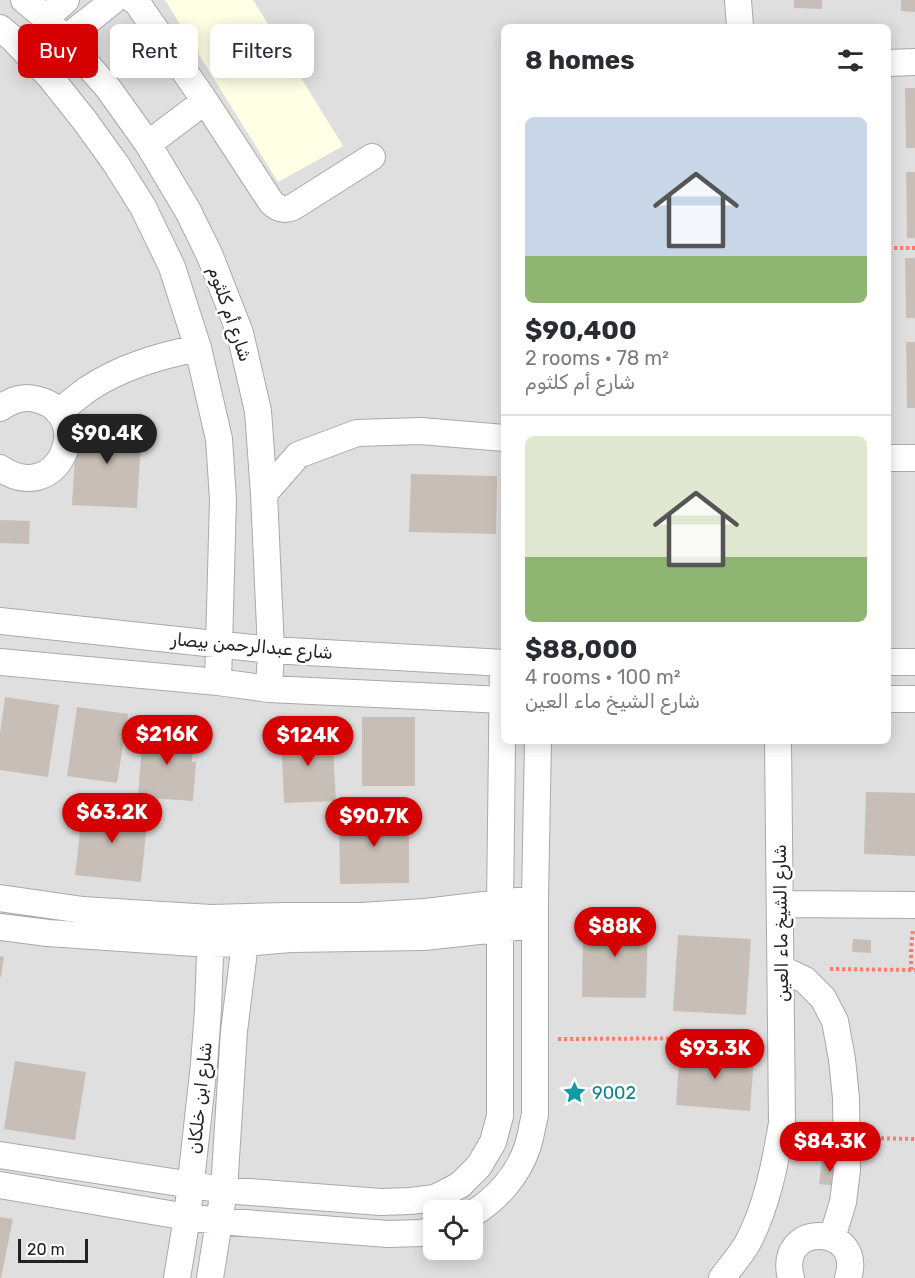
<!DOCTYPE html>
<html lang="en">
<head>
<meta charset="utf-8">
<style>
  body { margin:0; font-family:Rubik,Cairo,sans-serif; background:#f2f2f3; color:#2b2b33; height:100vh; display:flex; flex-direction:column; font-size:22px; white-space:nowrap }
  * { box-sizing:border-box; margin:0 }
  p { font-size:20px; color:#7c7c81 }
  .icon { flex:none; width:33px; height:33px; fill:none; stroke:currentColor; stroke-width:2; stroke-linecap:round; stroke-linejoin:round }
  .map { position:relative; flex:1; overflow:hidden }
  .side { position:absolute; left:501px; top:24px; width:390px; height:720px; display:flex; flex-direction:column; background:#fff; border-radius:9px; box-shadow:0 3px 15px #0003 }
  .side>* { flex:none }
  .banner { position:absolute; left:18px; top:24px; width:393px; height:54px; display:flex; gap:12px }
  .buttons { position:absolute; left:423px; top:1200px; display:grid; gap:12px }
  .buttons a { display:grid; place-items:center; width:60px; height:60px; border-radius:9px; background:#fff; box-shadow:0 3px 15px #0003; font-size:30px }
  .scale { position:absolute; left:18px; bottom:15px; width:70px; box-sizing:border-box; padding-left:6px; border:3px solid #222; border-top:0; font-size:16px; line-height:21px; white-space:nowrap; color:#222; -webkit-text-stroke:4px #fff; paint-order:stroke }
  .price { position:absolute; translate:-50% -51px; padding:0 14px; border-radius:21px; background:#d40001; color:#fff; font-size:20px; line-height:39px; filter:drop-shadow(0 2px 3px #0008) }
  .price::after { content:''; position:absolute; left:50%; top:36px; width:18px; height:14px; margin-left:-9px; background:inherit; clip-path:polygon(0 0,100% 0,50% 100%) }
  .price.current { background:#222; color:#fff }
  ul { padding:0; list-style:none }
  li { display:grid; align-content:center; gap:12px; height:318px; padding:0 24px }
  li+li { border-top:2px solid #e1e1e2 }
  li span { display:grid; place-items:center; height:186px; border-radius:9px; color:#555 }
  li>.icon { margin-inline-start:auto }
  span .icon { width:108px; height:108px; fill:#fffc; stroke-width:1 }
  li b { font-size:26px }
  h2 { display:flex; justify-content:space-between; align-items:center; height:72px; padding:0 24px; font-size:26px }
  .tag { padding:0 21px; border-radius:9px; background:#fff; box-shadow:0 3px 15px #0003; font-size:21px; line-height:54px }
  .tag.current { background:#d40001; color:#fff }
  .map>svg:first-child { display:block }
  .residential { fill:#e0dfdf; fill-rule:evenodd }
  .education { fill:#ffffe5 }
  .building { fill:#c7bfb7 }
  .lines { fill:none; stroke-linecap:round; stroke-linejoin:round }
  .minor-casing { stroke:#a9a9a9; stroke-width:28 }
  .path { stroke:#ff7b6d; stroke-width:4; stroke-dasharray:3 3; stroke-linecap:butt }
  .minor { stroke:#fff; stroke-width:26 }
  .labels { text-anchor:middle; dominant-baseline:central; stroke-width:5; stroke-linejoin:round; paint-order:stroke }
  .street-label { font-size:18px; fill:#222; stroke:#fff }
  .culture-label { font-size:18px; fill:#0d838f; stroke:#fff; text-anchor:start }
</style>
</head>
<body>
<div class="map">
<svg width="915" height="1278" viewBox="0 0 915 1278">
  <rect width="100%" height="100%" fill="#f2efe8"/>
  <path class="residential" d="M 0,0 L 915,0 L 915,1278 L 0,1278 ZM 504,27 L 888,27 L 888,741 L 504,741 ZM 434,1210 L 472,1210 L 472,1250 L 434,1250 Z"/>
  <path class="education" d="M 165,0 L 253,0 L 343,146 L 278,182 Z"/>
  <path class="building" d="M 794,0 L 822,0 L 822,9 L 794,8 Z
    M 901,0 L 915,0 L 915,12 L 901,11 Z
    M 905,88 L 915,88 L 915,148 L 906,148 Z
    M 906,172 L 915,172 L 915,238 L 907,238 Z
    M 905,258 L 915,258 L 915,318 L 906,318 Z
    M 906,342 L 915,342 L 915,408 L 907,408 Z
    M 77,421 L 142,425 L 137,508 L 72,505 Z
    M 411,474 L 497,476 L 496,534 L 409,532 Z
    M 0,520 L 30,521 L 29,544 L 0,543 Z
    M 5,697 L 59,705 L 48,777 L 0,770 L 0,733 Z
    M 77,707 L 128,714 L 117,783 L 67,776 Z
    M 362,717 L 415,717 L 415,786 L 362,786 Z
    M 143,729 L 194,733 L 192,762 L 196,762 L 193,801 L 138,797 Z
    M 332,730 L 336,801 L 284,803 L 281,733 Z
    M 866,792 L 915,793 L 915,856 L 864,854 Z
    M 83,806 L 148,813 L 141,882 L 75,875 Z
    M 409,813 L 409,883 L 340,884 L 339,814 Z
    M 583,918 L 648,919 L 646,998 L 582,997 Z
    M 678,935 L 751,939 L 746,1015 L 673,1011 Z
    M 853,939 L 871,940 L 871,953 L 852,952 Z
    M 0,956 L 4,957 L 1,977 L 0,977 Z
    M 680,1050 L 754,1056 L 750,1111 L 676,1105 Z
    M 15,1061 L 86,1072 L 75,1140 L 4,1129 Z
    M 822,1159 L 841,1162 L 837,1186 L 819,1184 Z
    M 0,1217 L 13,1219 L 1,1278 L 0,1278 Z"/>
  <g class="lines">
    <defs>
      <path id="minor" d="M 24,0 L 46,18 L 108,88 L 148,144 L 188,211 L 210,256 L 240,333 L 258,411 L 264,494 L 271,650 L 269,689
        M 133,0 L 136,1 L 142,10 L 205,101 L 271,202 C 278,209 284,211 293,207 L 372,157
        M 738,0 L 740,27
        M 46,18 L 66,0
        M 0,28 L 12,38 L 50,77 L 85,121 L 116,164 L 143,207 L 172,267 L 198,348 L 219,439 L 223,499 L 218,682
        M 65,39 L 114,0
        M 888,63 L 915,62
        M 148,144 L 205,101
        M 0,408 C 12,400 24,395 39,400 C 96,416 58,508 0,468
        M 58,412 C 68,405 78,396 88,389 C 121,367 159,356 198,348
        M 888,458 L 915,458
        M 264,494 L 298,455 L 357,433 L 421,431 L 504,438
        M 0,621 L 271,650 L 504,663
        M 0,662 L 218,682 L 269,689 L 504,700
        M 888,662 L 915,662
        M 888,699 L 915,699
        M 0,898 L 83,910 L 211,918 L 284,916 L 361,916 L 425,912 L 535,899
        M 781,904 L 915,905
        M 0,927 L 48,933 L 210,944 L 245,943 L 290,939 L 424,937 L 535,925
        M 782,969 L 805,980 L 823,998 L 835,1021 L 842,1059 L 846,1098 L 847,1170 L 843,1202 L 832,1238
        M 0,1155 L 224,1190 L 381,1202 L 410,1201 L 435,1198 L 460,1185 L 479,1166 L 493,1142 L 500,1116 L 500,904 L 503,663
        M 0,1185 L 187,1217 L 219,1221 L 388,1234 L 422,1233 L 434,1229
        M 472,1214 C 497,1199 518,1175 527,1148 C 531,1137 532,1126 535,1115 L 535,899 L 538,741
        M 177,1278 L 187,1217 L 204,1064 L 208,1010 L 211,927
        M 210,1278 L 224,1190 L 234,1031 L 245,943 L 246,926
        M 722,1278 C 730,1267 740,1256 747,1244 C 767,1207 775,1164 782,1123 L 778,741
        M 791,1278 C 776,1220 865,1224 848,1278"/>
    </defs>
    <use href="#minor" class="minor-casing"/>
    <path class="path" d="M 888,248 L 915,248
      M 830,969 L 915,970
      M 911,970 L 911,948 L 913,929
      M 558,1039 L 757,1038
      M 869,1138 L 915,1139"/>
    <use href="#minor" class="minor"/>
  </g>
  <defs>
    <symbol id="sight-bare" viewBox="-9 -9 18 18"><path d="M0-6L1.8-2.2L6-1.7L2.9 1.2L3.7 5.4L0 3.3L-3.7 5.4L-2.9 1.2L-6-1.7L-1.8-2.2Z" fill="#0f9aa8" stroke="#fff" stroke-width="2.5" paint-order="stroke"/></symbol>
  </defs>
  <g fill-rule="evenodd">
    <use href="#sight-bare" x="558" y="1076" width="33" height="33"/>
  </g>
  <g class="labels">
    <g class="street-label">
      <text transform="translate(230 314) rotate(71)">شارع أم كلثوم</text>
      <text transform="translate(252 646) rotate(5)">شارع عبدالرحمن بيصار</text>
      <text transform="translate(781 923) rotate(-91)">شارع الشيخ ماء العين</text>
      <text transform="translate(200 1098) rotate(-84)">شارع ابن خلكان</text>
    </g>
    <g class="culture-label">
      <text x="592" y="1093">9002</text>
    </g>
  </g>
</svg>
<div class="buttons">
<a><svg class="icon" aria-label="locate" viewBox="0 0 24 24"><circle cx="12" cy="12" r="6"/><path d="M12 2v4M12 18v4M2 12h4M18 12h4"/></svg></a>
</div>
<div class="scale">20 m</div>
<b class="price current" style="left:107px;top:465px">$90.4K</b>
<b class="price" style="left:167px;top:766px">$216K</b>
<b class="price" style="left:308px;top:767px">$124K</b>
<b class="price" style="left:112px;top:844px">$63.2K</b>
<b class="price" style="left:374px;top:848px">$90.7K</b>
<b class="price" style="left:615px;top:958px">$88K</b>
<b class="price" style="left:715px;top:1080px">$93.3K</b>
<b class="price" style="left:830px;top:1173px">$84.3K</b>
<div class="banner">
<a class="tag current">Buy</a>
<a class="tag">Rent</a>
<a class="tag">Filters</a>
</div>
<section class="side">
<h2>8 homes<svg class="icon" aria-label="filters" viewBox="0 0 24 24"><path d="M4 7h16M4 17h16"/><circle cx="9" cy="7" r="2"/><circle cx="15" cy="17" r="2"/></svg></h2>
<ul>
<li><span style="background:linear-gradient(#c9d6e8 75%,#8fb573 0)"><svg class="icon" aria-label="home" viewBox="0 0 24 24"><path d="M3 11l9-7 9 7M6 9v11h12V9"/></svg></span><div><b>$90,400</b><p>2 rooms · 78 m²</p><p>شارع أم كلثوم</p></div></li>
<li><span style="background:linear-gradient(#dfe7d0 65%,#8fb573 0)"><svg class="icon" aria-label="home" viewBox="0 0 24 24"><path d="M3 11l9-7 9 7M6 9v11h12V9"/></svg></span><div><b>$88,000</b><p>4 rooms · 100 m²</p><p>شارع الشيخ ماء العين</p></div></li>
</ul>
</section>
</div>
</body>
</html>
